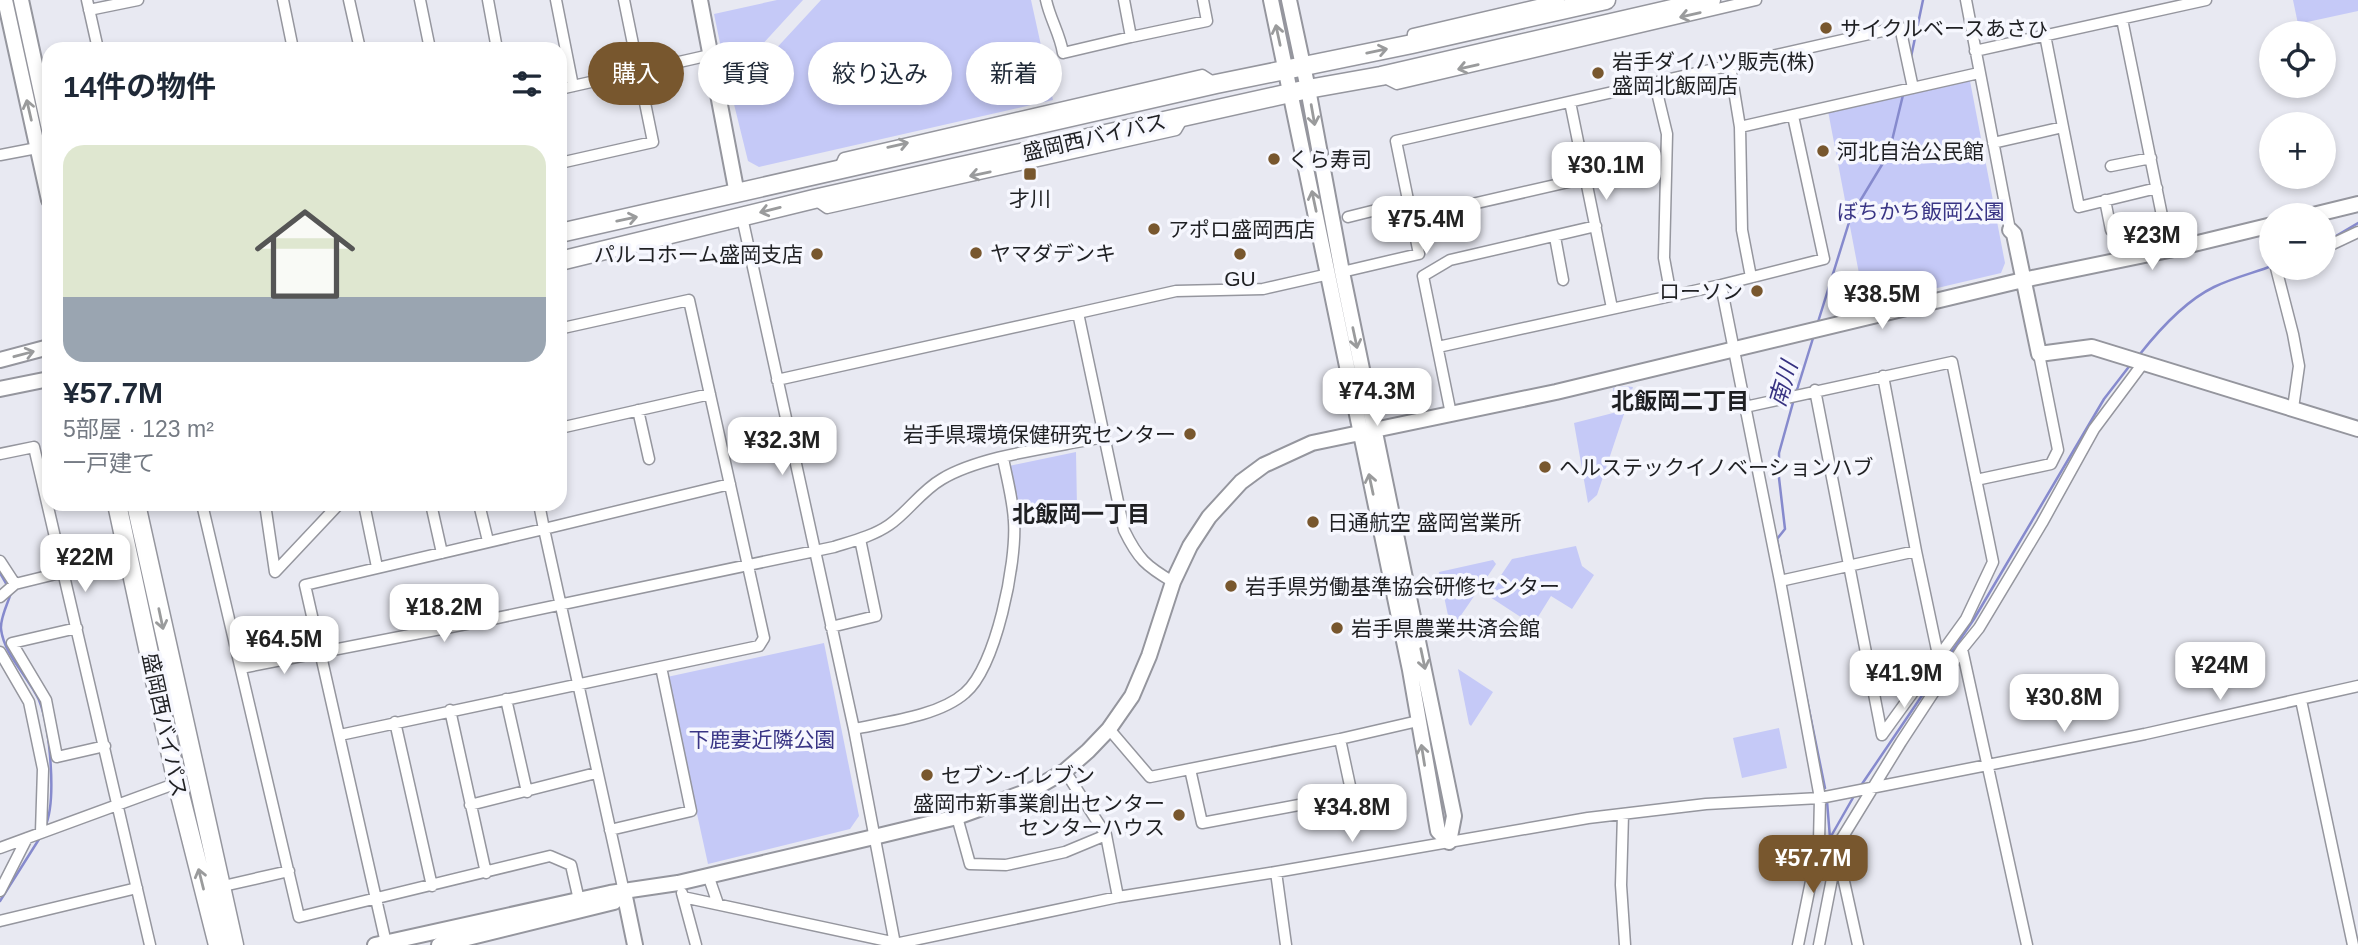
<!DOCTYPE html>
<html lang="ja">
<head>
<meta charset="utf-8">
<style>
  body { margin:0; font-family:Helvetica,"Noto Sans JP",sans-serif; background:#f6f6f7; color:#1f2937; height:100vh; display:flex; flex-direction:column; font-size:26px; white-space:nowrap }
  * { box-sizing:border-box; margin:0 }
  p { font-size:23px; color:#747a83 }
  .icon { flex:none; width:38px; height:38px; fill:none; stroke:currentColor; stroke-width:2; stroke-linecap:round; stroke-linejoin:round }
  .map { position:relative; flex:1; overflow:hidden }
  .panel { position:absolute; left:42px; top:42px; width:525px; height:469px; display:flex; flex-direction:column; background:#fff; border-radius:21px; box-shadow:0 4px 10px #0003 }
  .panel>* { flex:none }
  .top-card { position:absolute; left:588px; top:42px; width:665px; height:63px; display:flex; gap:14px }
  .buttons { position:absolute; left:2259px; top:21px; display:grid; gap:14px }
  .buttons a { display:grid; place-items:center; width:77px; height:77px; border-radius:50%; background:#fff; box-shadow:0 4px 10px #0003; font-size:35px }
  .price { position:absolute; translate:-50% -60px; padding:0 16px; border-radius:14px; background:#fff; color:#222; font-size:23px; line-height:46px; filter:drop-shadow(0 2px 4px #0008) }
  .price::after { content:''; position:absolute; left:50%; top:42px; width:21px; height:16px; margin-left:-10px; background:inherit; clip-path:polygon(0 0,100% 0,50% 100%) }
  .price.current { background:#78572e; color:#fff }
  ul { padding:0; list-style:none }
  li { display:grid; align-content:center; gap:14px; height:371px; padding:0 21px }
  li span { display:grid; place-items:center; height:217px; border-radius:21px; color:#555 }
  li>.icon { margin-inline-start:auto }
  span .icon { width:126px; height:126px; fill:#fffc; stroke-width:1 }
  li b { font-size:30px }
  h2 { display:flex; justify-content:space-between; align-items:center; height:84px; padding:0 21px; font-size:30px }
  .pill { padding:0 24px; border-radius:32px; background:#fff; box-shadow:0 4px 10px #0003; font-size:24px; line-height:63px }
  .pill.current { background:#78572e; color:#fff }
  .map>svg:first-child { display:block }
  .green { fill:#c5c9f7 }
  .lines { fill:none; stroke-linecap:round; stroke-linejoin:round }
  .stream { stroke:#868acd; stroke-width:2.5 }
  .street-casing { stroke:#95969e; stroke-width:13 }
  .secondary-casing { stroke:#95969e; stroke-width:18 }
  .highway-casing { stroke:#95969e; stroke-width:21 }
  .street { stroke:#fff; stroke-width:10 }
  .secondary { stroke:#fff; stroke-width:14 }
  .highway { stroke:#fff; stroke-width:18 }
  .oneway { stroke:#9a9b9c }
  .poi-dot { fill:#78572e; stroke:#f6f7fe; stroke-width:2.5 }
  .labels { text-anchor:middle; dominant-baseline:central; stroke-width:7; stroke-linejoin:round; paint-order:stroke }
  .poi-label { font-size:21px; fill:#1f2023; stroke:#f6f7fe; text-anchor:start }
  .street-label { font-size:21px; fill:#1f2023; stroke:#f6f7fe }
  .park-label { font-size:21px; fill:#393585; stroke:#f6f7fe }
  .water-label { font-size:23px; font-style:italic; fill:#363181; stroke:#f6f7fe }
  .neighbourhood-label { font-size:23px; font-weight:bold; fill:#1f2023; stroke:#f6f7fe }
</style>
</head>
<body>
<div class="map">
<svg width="2358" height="945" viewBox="0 0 2358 945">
  <rect width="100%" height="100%" fill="#e8e9f2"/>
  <path class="green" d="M 777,0 L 803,0 L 728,82 L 714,14 Z
    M 821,0 L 1031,0 L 1053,100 L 759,167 L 748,161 L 732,96 Z
    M 2293,0 L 2358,0 L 2358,11 L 2298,24 Z
    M 1967,79 L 1970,81 L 2005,263 L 2001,273 L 1865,305 L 1828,111 Z
    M 1624,386 L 1633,387 L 1597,495 L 1588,503 L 1574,423 L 1617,412 L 1613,388 Z
    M 1076,452 L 1077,508 L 1020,518 L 1009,466 Z
    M 1576,546 L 1582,566 L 1594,575 L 1572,609 L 1551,596 L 1533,625 L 1490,597 L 1489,593 L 1512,559 Z
    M 1493,560 L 1496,564 L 1451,630 L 1439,572 Z
    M 824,643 L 859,816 L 850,829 L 708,864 L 667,677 Z
    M 1458,669 L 1493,692 L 1471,726 L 1469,724 Z
    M 1779,728 L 1787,768 L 1742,778 L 1733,738 Z"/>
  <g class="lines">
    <path class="stream" d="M 1911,57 L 1923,0
      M 2324,243 L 2358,223
      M 1818,322 L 1851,216 L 1889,153 L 1903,95
      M 2140,354 C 2159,330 2185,301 2214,287 C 2232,278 2253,273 2272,266
      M 1796,393 L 1814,335
      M 1781,561 L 1777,539 L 1785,529 L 1779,478 L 1779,453 L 1794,399
      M 0,573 L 8,587
      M 11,593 C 8,603 0,618 1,629 C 4,655 28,676 39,700 C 50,727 57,801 45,827
      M 1806,695 L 1825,788
      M 1862,784 L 1974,619 L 2104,399 L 2131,364
      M 1827,801 L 1830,838
      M 1830,838 L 1854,796
      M 0,901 L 41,836"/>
    <defs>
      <path id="street" d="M 87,0 L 98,49
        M 283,0 L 293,49
        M 349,0 L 360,49
        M 420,0 L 430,49
        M 488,0 L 497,49
        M 556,0 L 573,86
        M 1046,0 C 1050,19 1060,34 1063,53 L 1131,37
        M 1124,0 L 1131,37 L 1207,21 L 1203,0
        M 1966,0 L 2010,230
        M 89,10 L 138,0
        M 2122,19 L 2169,250
        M 1412,44 L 1413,34 L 1559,0
        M 1975,51 L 2206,0
        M 1730,66 L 1740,127 L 1742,230 L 1751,277
        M 1383,77 L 1397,84 L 1756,0
        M 1655,84 L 1667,134 L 1664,258 L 1671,296
        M 560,89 L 710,55
        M 1570,102 L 1612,308
        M 1740,127 L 1979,73
        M 2063,127 L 2079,207 L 2157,188
        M 1993,143 L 2063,127 L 2045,35
        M 0,155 L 37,148
        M 560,163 L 653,142 L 624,0
        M 2111,166 L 2151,158
        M 839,169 L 844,158 L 1202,75 L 1216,84
        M 814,199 L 827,208 L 1176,130 L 1183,118
        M 2105,200 L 2111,230
        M 742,217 L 854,729
        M 1348,217 L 1408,202
        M 1411,218 L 1586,178
        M 2266,227 L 2272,251
        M 1555,237 L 1563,280
        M 2324,248 L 2358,232
        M 2276,268 L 2293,334 L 2299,366 L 2293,408
        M 1342,272 L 1419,254 L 1396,141 L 1900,27 L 1913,88
        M 1721,285 L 1780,581 L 1820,798 L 1819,842 L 1798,945
        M 1078,313 L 1176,291 L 1263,289 L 1329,274
        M 1438,347 L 1721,285 L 1824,259 L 1793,116
        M 777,380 L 1078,313 L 1124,530 C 1138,559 1146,566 1173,582
        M 1815,390 L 1882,735
        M 1745,407 L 1952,362 L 1993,562 L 1966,619 L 1882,735
        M 638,410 L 649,459
        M 1451,414 L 1423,276 L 1450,260 L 1596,226
        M 560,428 L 710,394
        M 0,454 L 34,447 L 150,945
        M 1976,480 L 2051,464 L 2058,450 L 2039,354
        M 202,504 L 299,917 L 550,856 L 571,865 L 579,900
        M 265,504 L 275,572 L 339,504
        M 364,504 L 377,567
        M 431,504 L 442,553
        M 479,504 L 488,541
        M 539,504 L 544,529 L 730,484
        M 1916,551 L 1938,655
        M 0,561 L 15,584 L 64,572
        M 1780,581 L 1916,551 L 1883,376
        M 0,597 L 15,584
        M 831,627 L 876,616 L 860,539
        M 77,628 L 12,643 L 46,700 L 57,757 L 105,746
        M 1962,649 L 2027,945
        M 0,652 L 29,702 L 43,769 L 41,832
        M 241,668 L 497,618 L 834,547 C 853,541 873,536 889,525 C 908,512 921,491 942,479 C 982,455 1057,447 1103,437
        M 506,699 L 527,792
        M 2301,700 L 2353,945
        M 450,710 L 486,873
        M 395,722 L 432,886
        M 1109,729 L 1150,777 L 1340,739 L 1418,721
        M 340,735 L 759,646 L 764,638 L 689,300 L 563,328 L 560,331
        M 1190,769 L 1202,823 L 1352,795 L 1340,739
        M 1065,771 L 1106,835 L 1118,897
        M 470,805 L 596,773
        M 1623,814 L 1621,885 L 1625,945
        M 957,817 L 970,864 L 1006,865 L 1065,852 L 1106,835
        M 610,830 L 691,811 L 661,667
        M 0,848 L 177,783
        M 1838,854 L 1858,945
        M 1276,872 L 1286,945
        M 708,875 L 718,904
        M 219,887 L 289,871
        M 0,891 L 27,838
        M 682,893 L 696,945
        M 683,897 L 901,944
        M 0,921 L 137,888
        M 386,943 L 305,585 L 544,529 C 571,650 597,771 624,892
        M 895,944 L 1118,897 L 1276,872 L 1588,818 L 1706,804 L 1820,798 L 2145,734 L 2358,686
        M 895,944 L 854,729 C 887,722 939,716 965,693 C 996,667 1017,562 1014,521 C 1013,500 1007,479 1003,458
        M 1819,945 L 1839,843 L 1901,742 L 1962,649 L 1979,628 L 2042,523 L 2094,429 L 2144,362"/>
      <path id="secondary" d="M 5,0 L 49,200
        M 21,0 L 49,129
        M 700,0 L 737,194
        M 1271,0 L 1410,670 L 1438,831 L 1449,842
        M 1289,0 L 1308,89 L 1342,272 L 1454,816 L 1449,842
        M 2313,215 L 2358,204
        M 2010,230 L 2014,234 L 2039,354 L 2092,347 L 2358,429
        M 0,360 L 49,347
        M 0,389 L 49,379
        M 624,892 L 635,945
        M 375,945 L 610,893 L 678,883 L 874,837 L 957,817 L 1034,789 L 1065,771 L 1088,751 L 1109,729 L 1132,696 L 1149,656 L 1173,582 L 1190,546 L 1209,517 L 1241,482 L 1264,465 L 1312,443 L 1556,392 L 2023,280 L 2169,250 L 2272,225
        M 439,945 L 614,902 L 624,892"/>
      <path id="highway" d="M 560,233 L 1216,84 L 1412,44 L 1606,0
        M 560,261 L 814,199 L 1308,89 L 1381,76 L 1711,0
        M 117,504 L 177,783 L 218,945
        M 136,504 L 234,945"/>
    </defs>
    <use href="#street" class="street-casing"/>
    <use href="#secondary" class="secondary-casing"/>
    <use href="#highway" class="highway-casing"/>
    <use href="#street" class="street"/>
    <use href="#secondary" class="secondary"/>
    <use href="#highway" class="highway"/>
  </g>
  <defs><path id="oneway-shaft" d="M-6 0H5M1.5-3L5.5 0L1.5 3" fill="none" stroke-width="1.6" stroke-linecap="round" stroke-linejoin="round" transform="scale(1.75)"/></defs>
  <g class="oneway">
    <use href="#oneway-shaft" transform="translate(1690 15) rotate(167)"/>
    <use href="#oneway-shaft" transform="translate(1278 35) rotate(-102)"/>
    <use href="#oneway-shaft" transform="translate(1377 51) rotate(-12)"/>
    <use href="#oneway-shaft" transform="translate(1468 67) rotate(167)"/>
    <use href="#oneway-shaft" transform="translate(29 110) rotate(-103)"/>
    <use href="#oneway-shaft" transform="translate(1313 115) rotate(80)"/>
    <use href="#oneway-shaft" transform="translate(898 145) rotate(-13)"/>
    <use href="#oneway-shaft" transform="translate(980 174) rotate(168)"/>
    <use href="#oneway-shaft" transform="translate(1314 201) rotate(-102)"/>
    <use href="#oneway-shaft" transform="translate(770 210) rotate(166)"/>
    <use href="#oneway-shaft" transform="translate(627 219) rotate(-12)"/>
    <use href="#oneway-shaft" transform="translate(1355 338) rotate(78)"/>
    <use href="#oneway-shaft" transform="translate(24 354) rotate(-15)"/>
    <use href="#oneway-shaft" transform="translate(1371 484) rotate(-102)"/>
    <use href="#oneway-shaft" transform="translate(161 619) rotate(78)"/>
    <use href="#oneway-shaft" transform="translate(1423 659) rotate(78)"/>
    <use href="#oneway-shaft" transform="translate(1423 755) rotate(-99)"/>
    <use href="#oneway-shaft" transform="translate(201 879) rotate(-104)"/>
  </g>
  <g class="poi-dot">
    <circle cx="1826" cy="28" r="7"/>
    <circle cx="1598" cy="73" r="7"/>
    <circle cx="1823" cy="151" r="7"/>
    <circle cx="1274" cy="159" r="7"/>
    <rect x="1023" y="167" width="14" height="14" rx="3.5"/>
    <circle cx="1154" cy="229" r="7"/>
    <circle cx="976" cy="253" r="7"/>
    <circle cx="817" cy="254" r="7"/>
    <circle cx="1240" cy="254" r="7"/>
    <circle cx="1757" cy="291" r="7"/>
    <circle cx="1190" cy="434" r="7"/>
    <circle cx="1545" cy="467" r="7"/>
    <circle cx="1313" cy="522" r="7"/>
    <circle cx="1231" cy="586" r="7"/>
    <circle cx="1337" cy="628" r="7"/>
    <circle cx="927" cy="775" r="7"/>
    <circle cx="1179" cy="815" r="7"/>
  </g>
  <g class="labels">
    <g class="poi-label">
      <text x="1840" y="28">サイクルベースあさひ</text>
      <text x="1612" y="61">岩手ダイハツ販売(株)<tspan x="1612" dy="24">盛岡北飯岡店</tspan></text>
      <text x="1837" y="151">河北自治公民館</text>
      <text x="1288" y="159">くら寿司</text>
      <text x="1030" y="198" text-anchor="middle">才川</text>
      <text x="1168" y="229">アポロ盛岡西店</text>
      <text x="990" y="253">ヤマダデンキ</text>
      <text x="803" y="254" text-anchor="end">パルコホーム盛岡支店</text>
      <text x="1240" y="278" text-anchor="middle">GU</text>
      <text x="1743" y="291" text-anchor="end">ローソン</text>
      <text x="1176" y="434" text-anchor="end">岩手県環境保健研究センター</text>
      <text x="1559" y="467">ヘルステックイノベーションハブ</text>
      <text x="1327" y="522">日通航空 盛岡営業所</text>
      <text x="1245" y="586">岩手県労働基準協会研修センター</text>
      <text x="1351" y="628">岩手県農業共済会館</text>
      <text x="941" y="775">セブン-イレブン</text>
      <text x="1165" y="803" text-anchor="end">盛岡市新事業創出センター<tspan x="1165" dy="24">センターハウス</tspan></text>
    </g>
    <g class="street-label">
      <text transform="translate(1094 137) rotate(-13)">盛岡西バイパス</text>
      <text transform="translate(165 725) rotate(78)">盛岡西バイパス</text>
    </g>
    <g class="park-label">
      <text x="1921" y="211">ぼちかち飯岡公園</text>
      <text x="762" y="739">下鹿妻近隣公園</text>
    </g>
    <g class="water-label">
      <text transform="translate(1783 384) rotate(-73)">南川</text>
    </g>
    <g class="neighbourhood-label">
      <text x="1680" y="401">北飯岡二丁目</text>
      <text x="1081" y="514">北飯岡一丁目</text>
    </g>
  </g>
</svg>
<div class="buttons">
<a><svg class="icon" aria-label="locate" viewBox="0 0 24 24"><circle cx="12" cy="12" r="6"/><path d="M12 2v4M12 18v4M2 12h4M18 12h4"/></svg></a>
<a>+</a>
<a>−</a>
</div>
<b class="price" style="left:1606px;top:202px">¥30.1M</b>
<b class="price" style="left:1426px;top:256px">¥75.4M</b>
<b class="price" style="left:2152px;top:272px">¥23M</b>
<b class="price" style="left:1882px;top:331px">¥38.5M</b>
<b class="price" style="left:1377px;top:428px">¥74.3M</b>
<b class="price" style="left:782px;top:477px">¥32.3M</b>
<b class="price" style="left:85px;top:594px">¥22M</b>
<b class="price" style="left:444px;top:644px">¥18.2M</b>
<b class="price" style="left:284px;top:676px">¥64.5M</b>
<b class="price" style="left:2220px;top:702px">¥24M</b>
<b class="price" style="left:1904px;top:710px">¥41.9M</b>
<b class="price" style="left:2064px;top:734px">¥30.8M</b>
<b class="price" style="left:1352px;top:844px">¥34.8M</b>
<b class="price current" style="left:1813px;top:895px">¥57.7M</b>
<div class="top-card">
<a class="pill current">購入</a>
<a class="pill">賃貸</a>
<a class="pill">絞り込み</a>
<a class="pill">新着</a>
</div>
<section class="panel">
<h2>14件の物件<svg class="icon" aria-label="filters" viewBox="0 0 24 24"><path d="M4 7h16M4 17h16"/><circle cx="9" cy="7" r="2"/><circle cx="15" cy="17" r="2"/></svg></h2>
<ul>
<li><span style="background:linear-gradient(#dfe7d0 70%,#9aa5b1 0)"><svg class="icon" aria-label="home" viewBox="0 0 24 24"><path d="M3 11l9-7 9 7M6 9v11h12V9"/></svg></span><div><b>¥57.7M</b><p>5部屋 · 123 m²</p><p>一戸建て</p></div></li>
</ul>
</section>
</div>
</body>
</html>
